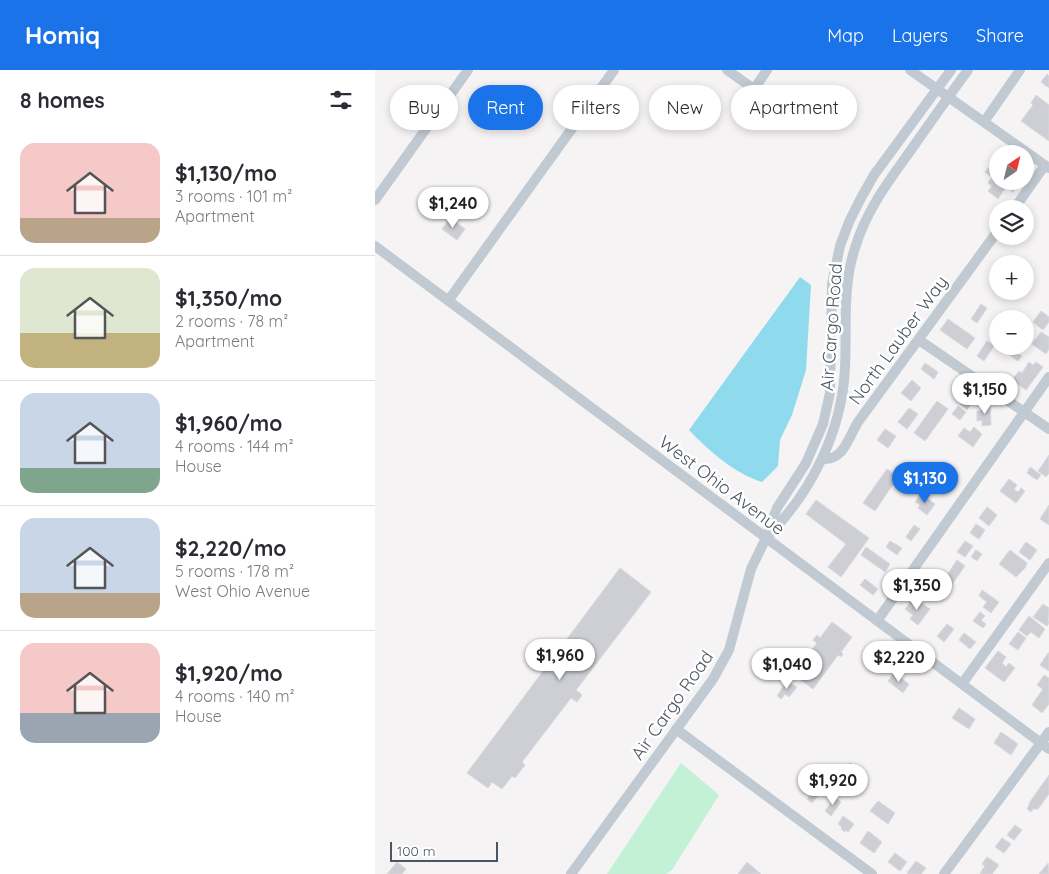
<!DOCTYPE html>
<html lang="en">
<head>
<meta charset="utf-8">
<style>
  body { margin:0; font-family:Quicksand,sans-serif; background:#f7f7f7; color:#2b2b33; height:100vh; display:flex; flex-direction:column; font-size:19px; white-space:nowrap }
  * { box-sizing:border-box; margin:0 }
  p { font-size:16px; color:#7c7c81 }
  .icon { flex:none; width:28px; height:28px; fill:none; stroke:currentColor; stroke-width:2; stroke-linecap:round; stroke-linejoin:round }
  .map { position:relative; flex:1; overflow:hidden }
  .side { display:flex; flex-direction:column; background:#fff; width:375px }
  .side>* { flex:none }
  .guide { position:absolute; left:15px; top:15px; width:475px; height:45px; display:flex; gap:10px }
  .needle { width:32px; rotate:35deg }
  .fabs { position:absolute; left:614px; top:75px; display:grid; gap:10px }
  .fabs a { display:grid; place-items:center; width:45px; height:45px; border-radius:50%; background:#fff; box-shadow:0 2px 8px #0003; font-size:25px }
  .scale { position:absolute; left:15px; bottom:12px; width:108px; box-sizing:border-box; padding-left:5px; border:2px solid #4a5661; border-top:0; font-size:14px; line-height:18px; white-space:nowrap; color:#4a5661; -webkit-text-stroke:4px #fff; paint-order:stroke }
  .price { position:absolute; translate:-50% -42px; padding:0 11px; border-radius:18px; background:#fff; color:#222; font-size:16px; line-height:32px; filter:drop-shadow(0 1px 2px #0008) }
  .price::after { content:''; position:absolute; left:50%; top:30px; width:15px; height:11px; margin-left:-8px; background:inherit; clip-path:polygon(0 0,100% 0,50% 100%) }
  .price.active { background:#1a73e8; color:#fff }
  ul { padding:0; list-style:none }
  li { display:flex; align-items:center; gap:15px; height:125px; padding:0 20px }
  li+li { border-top:1px solid #e1e1e2 }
  li span { display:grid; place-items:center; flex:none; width:140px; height:100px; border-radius:15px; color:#555 }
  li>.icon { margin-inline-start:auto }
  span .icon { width:60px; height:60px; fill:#fffc; stroke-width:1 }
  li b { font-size:21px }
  h2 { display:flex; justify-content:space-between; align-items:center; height:60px; padding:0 20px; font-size:21px }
  .pill { padding:0 18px; border-radius:22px; background:#fff; box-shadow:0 2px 8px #0003; font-size:18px; line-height:45px }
  .pill.active { background:#1a73e8; color:#fff }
  header { display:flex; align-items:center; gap:30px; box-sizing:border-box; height:70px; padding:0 25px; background:#1a73e8; color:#fff }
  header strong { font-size:24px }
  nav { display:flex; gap:28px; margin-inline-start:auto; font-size:18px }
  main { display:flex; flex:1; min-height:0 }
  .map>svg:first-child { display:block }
  .green { fill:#c3f1d5 }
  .water { fill:#90daee }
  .building { fill:#cdcfd5; stroke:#d7d9de }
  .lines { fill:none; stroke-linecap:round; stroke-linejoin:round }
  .minor { stroke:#c1cad2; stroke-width:10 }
  .labels { text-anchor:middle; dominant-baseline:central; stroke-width:5; stroke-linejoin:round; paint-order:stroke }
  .street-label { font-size:18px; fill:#4a5661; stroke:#fff }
</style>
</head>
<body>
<header>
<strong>Homiq</strong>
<nav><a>Map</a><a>Layers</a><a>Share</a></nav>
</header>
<main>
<section class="side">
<h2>8 homes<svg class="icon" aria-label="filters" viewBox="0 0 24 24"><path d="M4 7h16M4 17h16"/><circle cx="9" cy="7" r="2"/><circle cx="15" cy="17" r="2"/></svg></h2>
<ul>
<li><span style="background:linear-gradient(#f6c9c9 75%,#b9a48a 0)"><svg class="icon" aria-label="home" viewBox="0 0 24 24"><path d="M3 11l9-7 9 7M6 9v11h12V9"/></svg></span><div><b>$1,130/mo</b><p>3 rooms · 101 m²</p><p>Apartment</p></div></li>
<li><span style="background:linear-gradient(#dfe7d0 65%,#c2b280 0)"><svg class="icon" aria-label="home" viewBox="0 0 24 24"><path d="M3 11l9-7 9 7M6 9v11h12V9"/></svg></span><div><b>$1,350/mo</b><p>2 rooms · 78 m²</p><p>Apartment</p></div></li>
<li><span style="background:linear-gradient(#c9d6e8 75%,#7fa58c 0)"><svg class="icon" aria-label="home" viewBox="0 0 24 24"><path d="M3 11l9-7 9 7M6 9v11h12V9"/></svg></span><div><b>$1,960/mo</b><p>4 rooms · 144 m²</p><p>House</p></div></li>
<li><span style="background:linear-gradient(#c9d6e8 75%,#b9a48a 0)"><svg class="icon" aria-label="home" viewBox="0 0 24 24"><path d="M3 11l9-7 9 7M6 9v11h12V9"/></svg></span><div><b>$2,220/mo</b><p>5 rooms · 178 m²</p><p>West Ohio Avenue</p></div></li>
<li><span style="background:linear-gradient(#f6c9c9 70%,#9aa5b1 0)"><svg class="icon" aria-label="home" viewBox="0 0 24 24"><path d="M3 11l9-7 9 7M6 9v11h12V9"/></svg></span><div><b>$1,920/mo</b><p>4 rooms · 140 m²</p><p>House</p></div></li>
</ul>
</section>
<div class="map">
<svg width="674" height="804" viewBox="0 0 674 804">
  <rect width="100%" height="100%" fill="#f5f3f3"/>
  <path class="green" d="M 306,693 L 344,725 L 297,800 L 291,804 L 232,804 Z"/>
  <path class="water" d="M 425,207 L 436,215 L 431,300 L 417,345 L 405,370 L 403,396 L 387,412 C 359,403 334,381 314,360 Z"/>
  <path class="building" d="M 672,4 L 674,6 L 674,18 L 666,12 Z
    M 661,25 L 674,35 L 674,71 L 646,51 L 658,35 L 656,33 Z
    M 619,91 L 622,94 L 622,111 L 646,111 L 638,122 L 631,117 L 623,129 L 613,121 L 617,116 L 613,113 L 617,107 L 610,102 Z
    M 75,148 L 90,159 L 82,170 L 67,159 Z
    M 606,234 L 612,238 L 602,253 L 596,249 Z
    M 666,241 L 674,247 L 674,252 L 668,260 L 658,252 Z
    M 573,249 L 600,268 L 592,279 L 565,260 Z
    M 666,262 L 674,267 L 674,279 L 671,284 L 657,274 Z
    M 612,271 L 619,276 L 609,291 L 602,286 Z
    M 634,276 L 644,277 L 640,282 L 647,286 L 643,291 L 630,282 Z
    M 654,292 L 658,295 L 661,292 L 668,297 L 651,320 L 637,310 L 644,301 L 647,303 Z
    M 550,293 L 563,302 L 559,309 L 546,299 Z
    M 537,310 L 546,318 L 536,331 L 526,323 Z
    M 591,326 L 598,331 L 592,340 L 585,334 Z
    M 562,331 L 573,339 L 550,371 L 539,363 Z
    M 606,335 L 615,335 L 616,355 L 607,356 L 607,350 L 602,351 L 602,341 L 606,341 Z
    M 583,336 L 591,342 L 585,350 L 577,344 Z
    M 534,338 L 543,344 L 532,359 L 523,352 Z
    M 599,357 L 607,364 L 598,377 L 583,366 L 589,358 L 595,362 Z
    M 510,359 L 521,366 L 513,378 L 502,370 Z
    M 674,385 L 674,403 L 671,407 L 663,401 Z
    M 655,397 L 666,405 L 662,410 L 652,403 Z
    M 570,398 L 577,402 L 564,421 L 557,416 Z
    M 512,399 L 523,407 L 500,441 L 488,433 Z
    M 634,409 L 642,415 L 639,419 L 643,422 L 646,418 L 650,421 L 641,433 L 625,421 Z
    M 546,424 L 560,434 L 552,445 L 543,438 L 545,435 L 540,432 Z
    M 441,430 L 494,468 L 466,507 L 453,497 L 471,474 L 431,444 Z
    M 674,435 L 674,455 L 665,449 Z
    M 612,437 L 622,445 L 614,456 L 604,448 Z
    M 601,454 L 610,460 L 604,469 L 595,463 Z
    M 539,455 L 545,459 L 536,471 L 531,467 Z
    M 515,471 L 527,478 L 522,485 L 511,477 Z
    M 590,471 L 598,476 L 590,487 L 582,482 Z
    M 651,472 L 662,480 L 655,490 L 644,482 Z
    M 491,477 L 515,494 L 510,502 L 486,485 Z
    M 601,480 L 607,484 L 602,491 L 596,487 Z
    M 635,480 L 652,493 L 650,497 L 651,497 L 641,507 L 624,494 Z
    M 582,490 L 590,496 L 570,524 L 558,516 L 568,502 L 572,505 Z
    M 245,498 L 276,522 L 201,620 L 207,625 L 202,632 L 196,628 L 147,692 L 150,695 L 140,708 L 137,706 L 127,719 L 117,712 L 113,718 L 92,703 Z
    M 490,509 L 503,519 L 498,525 L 485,515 Z
    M 607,520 L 624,532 L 616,543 L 608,537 L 612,532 L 604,526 Z
    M 539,527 L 555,539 L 543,555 L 535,549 L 538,545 L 530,539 Z
    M 668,534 L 674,538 L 673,550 L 674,553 L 672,556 L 658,547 Z
    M 605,542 L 610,546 L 606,550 L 611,554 L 608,558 L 598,551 Z
    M 654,546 L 670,559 L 664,568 L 656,562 L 652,566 L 644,560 Z
    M 457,552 L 477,567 L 466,582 L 468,584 L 466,587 L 463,585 L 438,619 L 418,604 L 432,586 L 428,583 L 432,578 L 436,581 L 442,573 L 438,570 L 442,565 L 445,568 Z
    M 572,554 L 579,559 L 569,572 L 562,566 Z
    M 643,562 L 651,568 L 643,580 L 634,574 Z
    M 589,563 L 601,572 L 595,579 L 584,570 Z
    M 623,581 L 631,587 L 627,593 L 631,597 L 634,593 L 640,598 L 629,612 L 610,598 Z
    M 673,583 L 674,583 L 674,601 L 665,595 Z
    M 519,603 L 534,614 L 528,623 L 513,611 Z
    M 669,605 L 674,608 L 674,634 L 667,643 L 657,635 L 668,619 L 662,615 Z
    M 412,611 L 422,617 L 414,627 L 410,624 L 406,629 L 402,626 Z
    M 584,638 L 600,649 L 594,659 L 577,648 Z
    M 626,662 L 643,674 L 636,685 L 619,673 Z
    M 475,693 L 486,701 L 481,708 L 470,701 Z
    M 674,705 L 674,724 L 663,739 L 658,739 L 656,742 L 652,739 L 655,733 L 654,733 Z
    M 443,714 L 449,718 L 437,733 L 432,729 Z
    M 460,727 L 466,732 L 456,746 L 450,741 Z
    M 503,731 L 520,743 L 513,754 L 495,741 Z
    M 468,746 L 479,754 L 473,762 L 471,760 L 470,762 L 466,759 L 467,757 L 463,754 Z
    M 640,755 L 647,760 L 639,770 L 632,765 Z
    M 493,761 L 507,772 L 499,783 L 485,773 Z
    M 627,768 L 636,774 L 629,783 L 620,777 Z
    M 520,783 L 532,792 L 525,801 L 513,792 Z
    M 612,787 L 624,795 L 617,804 L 607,804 L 605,803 L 610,796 L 607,794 Z
    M 541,791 L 551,798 L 546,804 L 533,804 L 532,803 Z
    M 22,792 L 31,799 L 27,804 L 12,804 Z
    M 372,792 L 386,804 L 363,804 Z
    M 673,793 L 674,804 L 664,804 Z"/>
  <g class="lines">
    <path class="minor" d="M 352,0 L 379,19 L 392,0
      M 535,0 L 674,98
      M 609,52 L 645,0
      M 0,130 L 93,0
      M 639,139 L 670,95
      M 0,176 L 674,679
      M 73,231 L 239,0
      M 544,270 L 674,359
      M 447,389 C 469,391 473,368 483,352 L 622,162
      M 393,466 C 437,421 467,361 470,298 C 472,257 467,217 480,178 C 491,141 513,112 536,80 C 555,53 573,27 593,0
      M 502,551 L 674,307
      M 587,614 L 674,493
      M 301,659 L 497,804
      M 196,804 L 338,609 L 354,580 L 376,499 L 391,468 L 402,438 L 431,393 L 448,354 L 455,323 L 457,214 L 465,176 L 474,152 L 486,128 L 499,105 L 576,0
      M 569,804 L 674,662"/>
  </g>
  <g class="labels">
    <g class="street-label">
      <text transform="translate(456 257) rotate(-86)">Air Cargo Road</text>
      <text transform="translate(523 270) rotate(-54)">North Lauber Way</text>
      <text transform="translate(347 415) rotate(37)">West Ohio Avenue</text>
      <text transform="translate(297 635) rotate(-55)">Air Cargo Road</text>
    </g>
  </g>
</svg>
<div class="fabs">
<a><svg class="needle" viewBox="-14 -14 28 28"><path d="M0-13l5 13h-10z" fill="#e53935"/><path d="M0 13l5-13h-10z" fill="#7c7c81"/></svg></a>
<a><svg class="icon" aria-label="layers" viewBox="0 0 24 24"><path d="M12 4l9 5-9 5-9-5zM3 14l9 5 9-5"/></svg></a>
<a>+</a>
<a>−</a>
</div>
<div class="scale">100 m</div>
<b class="price" style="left:78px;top:159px">$1,240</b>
<b class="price" style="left:610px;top:345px">$1,150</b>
<b class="price active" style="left:550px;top:434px">$1,130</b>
<b class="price" style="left:542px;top:541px">$1,350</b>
<b class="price" style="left:185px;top:611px">$1,960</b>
<b class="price" style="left:524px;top:613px">$2,220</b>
<b class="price" style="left:412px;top:620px">$1,040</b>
<b class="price" style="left:458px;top:736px">$1,920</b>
<div class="guide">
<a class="pill">Buy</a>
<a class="pill active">Rent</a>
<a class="pill">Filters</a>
<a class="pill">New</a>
<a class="pill">Apartment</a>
</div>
</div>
</main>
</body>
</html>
